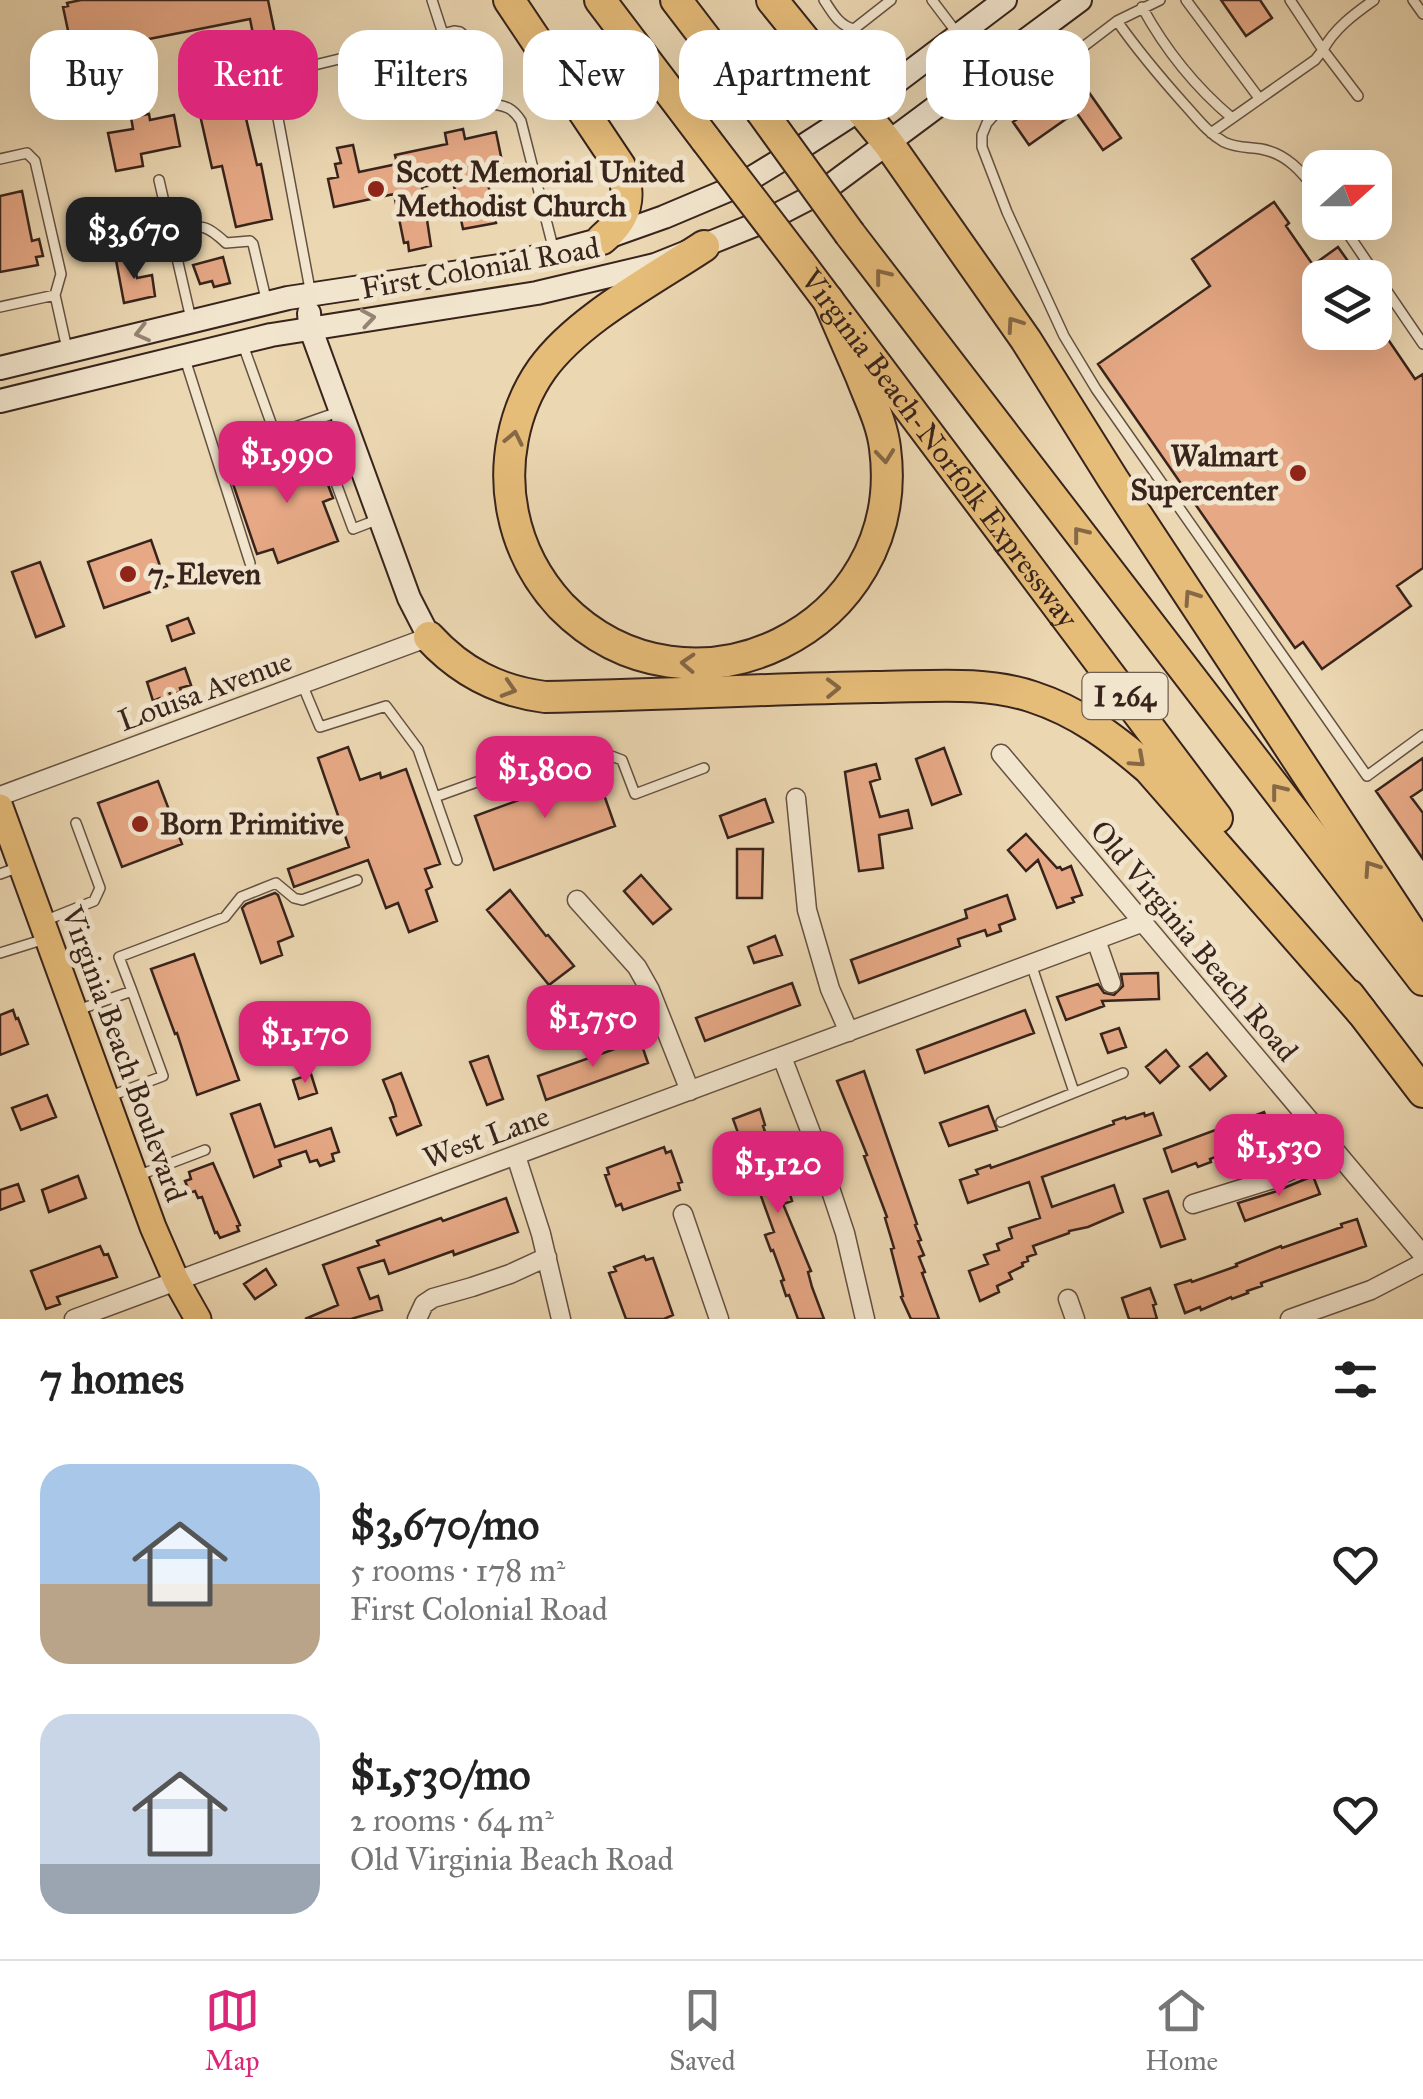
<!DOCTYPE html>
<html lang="en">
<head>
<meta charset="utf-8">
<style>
  body { margin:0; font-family:"IM FELL Great Primer",serif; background:#f2f2f2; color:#222; height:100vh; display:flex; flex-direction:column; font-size:38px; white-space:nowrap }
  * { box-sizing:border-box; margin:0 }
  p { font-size:32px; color:#767676 }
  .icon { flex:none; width:55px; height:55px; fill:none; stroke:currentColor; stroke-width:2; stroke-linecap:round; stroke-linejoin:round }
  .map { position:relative; height:1319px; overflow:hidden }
  .details { display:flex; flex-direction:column; background:#fff; flex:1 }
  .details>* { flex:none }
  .top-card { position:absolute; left:30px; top:30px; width:1365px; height:90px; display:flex; gap:20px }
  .needle { width:65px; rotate:69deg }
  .tools { position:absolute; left:1302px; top:150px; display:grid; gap:20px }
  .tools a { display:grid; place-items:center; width:90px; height:90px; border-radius:20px; background:#fff; box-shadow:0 10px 40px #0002; font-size:50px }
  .price { position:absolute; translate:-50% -85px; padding:0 22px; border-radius:20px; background:#db2777; color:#fff; font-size:32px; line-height:65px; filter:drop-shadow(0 2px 5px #0008) }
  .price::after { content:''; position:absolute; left:50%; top:60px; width:30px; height:22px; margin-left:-15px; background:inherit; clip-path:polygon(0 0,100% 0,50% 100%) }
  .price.selected { background:#222; color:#fff }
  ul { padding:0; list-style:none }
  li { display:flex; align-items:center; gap:30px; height:250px; padding:0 40px }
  li span { display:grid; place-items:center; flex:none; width:280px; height:200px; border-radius:30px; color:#555 }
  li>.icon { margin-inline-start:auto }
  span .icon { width:120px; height:120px; fill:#fffc; stroke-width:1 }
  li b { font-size:42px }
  h2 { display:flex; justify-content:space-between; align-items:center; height:120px; padding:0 40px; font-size:42px }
  .tag { padding:0 35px; border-radius:30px; background:#fff; box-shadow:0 10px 40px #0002; font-size:35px; line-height:90px }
  .tag.selected { background:#db2777; color:#fff }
  .tab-bar { display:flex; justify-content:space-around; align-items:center; height:140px; border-top:2px solid #e0e0e0; background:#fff; font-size:28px; color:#767676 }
  .tab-bar a { display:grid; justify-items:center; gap:5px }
  .tab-bar .selected { color:#db2777 }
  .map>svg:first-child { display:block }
  .building { fill:#e6a885; stroke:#38241c; stroke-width:2.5 }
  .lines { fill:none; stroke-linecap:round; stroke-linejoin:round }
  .service-casing { stroke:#655142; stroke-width:12 }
  .minor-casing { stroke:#655142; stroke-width:21 }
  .secondary-casing { stroke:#38241c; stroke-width:26 }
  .primary-casing { stroke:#38241c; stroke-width:29 }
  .motorway-casing { stroke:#38241c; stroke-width:34 }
  .service { stroke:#f2e5cd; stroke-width:9 }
  .minor { stroke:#f2e5cd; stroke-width:18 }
  .secondary { stroke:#f2e5cd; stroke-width:22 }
  .primary { stroke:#e6bc79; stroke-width:25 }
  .motorway { stroke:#e6bc79; stroke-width:30 }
  .motorway-bridge-casing { stroke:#38241c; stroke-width:34; stroke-linecap:butt }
  .motorway-bridge { stroke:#e6bc79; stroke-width:30 }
  .oneway { stroke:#866846 }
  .oneway2 { stroke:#958474 }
  .poi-dot { fill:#8f2418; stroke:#f2e5cd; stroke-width:4 }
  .labels { text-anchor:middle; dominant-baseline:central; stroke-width:10; stroke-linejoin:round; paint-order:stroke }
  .shield { fill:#f2e5cd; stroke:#705e51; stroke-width:2.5 }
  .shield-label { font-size:28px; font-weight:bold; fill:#38241c }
  .poi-label { font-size:30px; font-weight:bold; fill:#38241c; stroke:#f2e5cd; text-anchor:start }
  .street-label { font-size:30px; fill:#38241c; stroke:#f2e5cd }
</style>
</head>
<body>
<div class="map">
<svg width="1423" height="1319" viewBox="0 0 1423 1319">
  <rect width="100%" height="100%" fill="#ebd7b2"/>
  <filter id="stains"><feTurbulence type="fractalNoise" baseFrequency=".002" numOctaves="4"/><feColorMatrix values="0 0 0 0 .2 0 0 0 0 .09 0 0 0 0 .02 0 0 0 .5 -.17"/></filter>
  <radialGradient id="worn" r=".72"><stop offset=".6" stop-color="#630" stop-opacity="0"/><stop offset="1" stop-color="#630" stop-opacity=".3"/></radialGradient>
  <path class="building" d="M 81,0 L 268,0 L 275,34 L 254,39 L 250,19 L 73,54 L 63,7 L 68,6 L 67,3 Z
    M 1221,0 L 1260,0 L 1272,18 L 1246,36 Z
    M 269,67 L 272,78 L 268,86 L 240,93 L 257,165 L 261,164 L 272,219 L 236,227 L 222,166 L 212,168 L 200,115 L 220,110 L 212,77 L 234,72 L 234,75 Z
    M 1076,74 L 1121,138 L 1103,150 L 1076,112 L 1029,145 L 1013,122 L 1064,86 L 1065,82 Z
    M 149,114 L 150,120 L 174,115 L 180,146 L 141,154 L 143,166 L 116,171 L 108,133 L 133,129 L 131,117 Z
    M 463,129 L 465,139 L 496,132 L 504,171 L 486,174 L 496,223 L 463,229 L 453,181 L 422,187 L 431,246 L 409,251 L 408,242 L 404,243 L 394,194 L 334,207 L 328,179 L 338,177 L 335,164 L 341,163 L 337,148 L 353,145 L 359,172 L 397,164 L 395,155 L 447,144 L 445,133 Z
    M 22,191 L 32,241 L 39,239 L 43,256 L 36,257 L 38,265 L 0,272 L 0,196 Z
    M 137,199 L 146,249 L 120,254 L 110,205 Z
    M 1274,202 L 1289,223 L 1286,226 L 1313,265 L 1338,247 L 1360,278 L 1320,278 L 1320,332 L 1383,332 L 1415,379 L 1423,374 L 1423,568 L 1397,586 L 1411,606 L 1322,669 L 1303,642 L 1295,648 L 1098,364 L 1210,286 L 1192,259 Z
    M 133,257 L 137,278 L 152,275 L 155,296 L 124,303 L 116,260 Z
    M 223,257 L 230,283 L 214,287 L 212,281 L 200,284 L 193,265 Z
    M 303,449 L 306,457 L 316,453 L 333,498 L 323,502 L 338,541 L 278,563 L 273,549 L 257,554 L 231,478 Z
    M 151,540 L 167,586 L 104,608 L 88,562 Z
    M 40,562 L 64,626 L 36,637 L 12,572 Z
    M 188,618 L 194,633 L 172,641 L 167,626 Z
    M 185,668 L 191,685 L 180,688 L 181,691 L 175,694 L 176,696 L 162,701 L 160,698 L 153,701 L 147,682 Z
    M 348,747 L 360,780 L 380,773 L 381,778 L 406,769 L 440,864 L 425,869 L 432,887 L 426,890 L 437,921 L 409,932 L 398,903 L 386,908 L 368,860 L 294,887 L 288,869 L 349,847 L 318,758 Z
    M 944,748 L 961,794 L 932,805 L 916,759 Z
    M 1423,758 L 1423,789 L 1411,797 L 1423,813 L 1423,859 L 1376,791 Z
    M 876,764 L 880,779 L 870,782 L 880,817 L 908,810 L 912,828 L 879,835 L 883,868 L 859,871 L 845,772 Z
    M 596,772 L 615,826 L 494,870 L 475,816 Z
    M 158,781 L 182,844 L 122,867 L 98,803 Z
    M 765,799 L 773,822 L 728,838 L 720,816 Z
    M 1026,834 L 1057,868 L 1060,867 L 1062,870 L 1071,866 L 1082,895 L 1072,898 L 1074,902 L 1057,908 L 1038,860 L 1026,871 L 1008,850 Z
    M 737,849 L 763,849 L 762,898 L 737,898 Z
    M 641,875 L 671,909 L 653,924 L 624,891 Z
    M 510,890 L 546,936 L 548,935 L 574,966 L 549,985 L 487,910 Z
    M 275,893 L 278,895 L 293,936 L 278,942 L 282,955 L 261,963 L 242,908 L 246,904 Z
    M 1007,895 L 1015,919 L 999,925 L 1001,931 L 987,936 L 985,930 L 958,939 L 960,946 L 859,983 L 851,960 L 967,918 L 965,910 Z
    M 775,936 L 782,955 L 754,963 L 748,947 Z
    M 194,954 L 239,1080 L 197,1095 L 177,1033 L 175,1034 L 151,969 Z
    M 1158,973 L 1159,999 L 1102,1001 L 1104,1006 L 1066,1020 L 1057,997 L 1098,984 L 1104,993 L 1114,995 L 1123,986 L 1121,974 Z
    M 792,983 L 800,1005 L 705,1041 L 696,1018 Z
    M 13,1010 L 16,1019 L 18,1018 L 28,1044 L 0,1055 L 0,1015 Z
    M 1025,1010 L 1034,1033 L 925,1073 L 917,1050 Z
    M 1119,1028 L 1126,1047 L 1108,1053 L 1101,1034 Z
    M 640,1040 L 648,1063 L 546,1100 L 538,1076 Z
    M 1166,1050 L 1179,1066 L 1160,1083 L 1146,1067 Z
    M 1207,1053 L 1226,1076 L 1210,1090 L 1190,1067 Z
    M 488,1056 L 503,1099 L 487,1105 L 470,1062 Z
    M 864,1071 L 917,1224 L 915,1225 L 921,1240 L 918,1241 L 924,1255 L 919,1257 L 925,1272 L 922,1273 L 939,1319 L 911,1319 L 901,1297 L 903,1296 L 891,1249 L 894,1248 L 885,1218 L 887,1217 L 864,1156 L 867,1155 L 837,1081 Z
    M 401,1073 L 421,1125 L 397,1135 L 390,1118 L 396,1116 L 393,1105 L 383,1080 Z
    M 311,1074 L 317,1093 L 299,1099 L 293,1080 Z
    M 47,1095 L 56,1117 L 21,1130 L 12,1108 Z
    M 260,1104 L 275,1147 L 331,1128 L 339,1152 L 332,1154 L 334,1161 L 320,1166 L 317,1160 L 310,1162 L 306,1151 L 279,1160 L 281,1166 L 254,1177 L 231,1114 Z
    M 988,1106 L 997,1130 L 949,1146 L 940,1123 Z
    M 760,1109 L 765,1125 L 763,1126 L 784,1185 L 787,1185 L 792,1201 L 783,1204 L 811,1271 L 808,1272 L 812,1287 L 824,1319 L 798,1319 L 789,1295 L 786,1296 L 781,1281 L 784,1280 L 773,1250 L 771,1251 L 765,1235 L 774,1232 L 733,1119 Z
    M 1264,1112 L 1273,1136 L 1210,1159 L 1211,1162 L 1198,1167 L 1196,1163 L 1172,1172 L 1164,1149 Z
    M 1144,1113 L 1145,1116 L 1153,1113 L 1161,1135 L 1042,1177 L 1052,1207 L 1114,1185 L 1123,1212 L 1088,1227 L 1069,1231 L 1069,1233 L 1033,1246 L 1036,1254 L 1027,1257 L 1028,1261 L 1022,1263 L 1023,1266 L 1009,1273 L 1012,1279 L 997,1286 L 999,1292 L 980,1301 L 969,1271 L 988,1264 L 984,1255 L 999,1250 L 997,1244 L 1012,1238 L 1009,1228 L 1040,1218 L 1029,1182 L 968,1203 L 960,1180 L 978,1174 L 976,1170 L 990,1165 L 991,1168 L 1114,1124 L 1113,1121 L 1125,1117 L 1126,1119 Z
    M 664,1147 L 666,1153 L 671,1151 L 682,1182 L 678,1183 L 680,1190 L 623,1210 L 621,1204 L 616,1206 L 605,1175 L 609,1174 L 607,1168 Z
    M 213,1163 L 240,1225 L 237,1226 L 239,1231 L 220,1238 L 217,1232 L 215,1233 L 202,1197 L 198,1198 L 195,1191 L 190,1193 L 185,1181 L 191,1179 L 189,1172 Z
    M 78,1176 L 86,1198 L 49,1212 L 42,1190 Z
    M 1313,1176 L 1320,1194 L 1245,1221 L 1238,1203 L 1274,1192 Z
    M 18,1184 L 24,1201 L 0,1210 L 0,1190 Z
    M 1168,1191 L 1185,1239 L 1161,1247 L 1144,1199 Z
    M 506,1198 L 518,1232 L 454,1255 L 453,1251 L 389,1274 L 384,1260 L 358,1268 L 370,1299 L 378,1296 L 382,1310 L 351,1319 L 305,1319 L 338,1305 L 323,1265 L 379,1245 L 377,1241 L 441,1218 L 443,1221 Z
    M 1357,1219 L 1366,1246 L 1261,1283 L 1262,1286 L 1247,1291 L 1248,1293 L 1232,1299 L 1231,1297 L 1201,1310 L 1200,1307 L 1185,1313 L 1175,1285 L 1191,1280 L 1192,1282 L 1237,1266 L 1236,1264 L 1281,1246 L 1282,1248 L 1342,1227 L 1341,1224 Z
    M 100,1246 L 104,1255 L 108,1254 L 117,1277 L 57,1297 L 60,1304 L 46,1309 L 31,1271 Z
    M 644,1256 L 646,1260 L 653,1258 L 673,1315 L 664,1319 L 626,1319 L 609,1273 L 616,1271 L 614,1267 Z
    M 266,1269 L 276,1285 L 255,1299 L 244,1284 Z
    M 1150,1288 L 1156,1304 L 1153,1305 L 1157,1319 L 1129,1319 L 1122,1298 Z"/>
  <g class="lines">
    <defs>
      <path id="service" d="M 432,0 L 443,34
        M 824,0 C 832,12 839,26 854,29 L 891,0
        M 932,0 L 957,33
        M 1160,0 L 1117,21 L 995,114 L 987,123 L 982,135 L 982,147 L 1007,212 L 1064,336 L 1096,389 L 1367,776 L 1423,735
        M 1186,0 L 1259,98
        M 1413,0 L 1423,14
        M 1142,7 C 1166,51 1194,86 1232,118
        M 1117,21 C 1138,51 1160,77 1185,105 C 1197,118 1208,133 1224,142 C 1236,148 1248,147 1261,149 C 1289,154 1304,175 1320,195
        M 1358,96 L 1323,50 C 1334,29 1354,14 1374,0
        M 1211,133 L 1315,60 L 1323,50 L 1290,0
        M 0,159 L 27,153 L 35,161 L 61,274 L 55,295 L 67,349
        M 159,180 L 191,319
        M 1340,222 L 1423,344
        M 171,234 C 202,226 202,221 226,243 L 250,241 L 253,244 L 267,303
        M 308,293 L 309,284 L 274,97 C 276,85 280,78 290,71 L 454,31 L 460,32 L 465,36 L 481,99 C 497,109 508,100 521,121 L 554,251
        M 0,307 L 55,295
        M 243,345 L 275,434 L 341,411
        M 185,359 L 250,563
        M 313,421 L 353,529 L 379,519
        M 302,684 L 320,727 L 386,706 L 418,749 L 457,860
        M 435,797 L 563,751 L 598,751 L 622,760 L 635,794 L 704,768
        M 0,874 L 19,867
        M 44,921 L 94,901 L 100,888 L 76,823
        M 0,953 L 45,939
        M 1031,964 L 1074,1092
        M 132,991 L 119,957 L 225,917 L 241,897 L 276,883 L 294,898 L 302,900 L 357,880
        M 75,1011 L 132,991 L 163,1076 L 108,1097
        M 1001,1122 L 1123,1073
        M 137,1176 L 205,1150"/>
      <path id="minor" d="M 1001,754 L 1423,1255
        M 0,796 L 429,637
        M 796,798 L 807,910 L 830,989 L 849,1032
        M 577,900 L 637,967 L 650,990 L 690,1091
        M 1096,940 L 1111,983
        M 782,1057 L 816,1146 L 845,1233 L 865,1319
        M 516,1156 L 541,1234 L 561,1319
        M 1193,1204 L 1270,1180 L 1334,1150
        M 683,1214 L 719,1319
        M 1068,1299 L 1075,1319
        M 74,1319 L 1141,923
        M 417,1319 L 424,1304 L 433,1298 L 472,1287 L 510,1274 L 547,1257
        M 1290,1319 L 1371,1290 L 1423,1263"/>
      <path id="secondary" d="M 309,313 L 310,327 L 409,598 L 429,637
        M 0,368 L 288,298 L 506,265 L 602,239 L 664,217 L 740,185 L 794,152 L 862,108 L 1005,0
        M 0,401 L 271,335 L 537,293 L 655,265 L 767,220 L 823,191 L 1080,0"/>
      <path id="primary" d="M 0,807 L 153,1227 L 176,1280 L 198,1319"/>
      <g id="motorway">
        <path d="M 509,0 L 620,166 C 633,196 627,218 602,239"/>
        <path d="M 600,0 L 706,140"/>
        <path d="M 676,0 L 761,111"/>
        <path d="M 772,0 L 888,143 L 1026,340 L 1113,479 L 1423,950"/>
        <path d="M 850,234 L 1423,980"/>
        <path d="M 704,246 C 653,280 578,319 542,369 C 513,410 503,465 513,513 C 520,548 537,580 561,606 C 689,736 909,629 885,448 C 882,423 870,400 861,376 C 850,351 839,325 828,300"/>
        <path id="s1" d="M 800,263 L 1217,818"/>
        <path d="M 429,637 C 461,672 498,691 545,697 C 655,695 764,689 874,687 C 926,687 983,680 1033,697 C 1079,712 1113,738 1149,769 L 1361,1011"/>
        <path d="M 1349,995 L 1423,1092"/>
      </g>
    </defs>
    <use href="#service" class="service-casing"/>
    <use href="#minor" class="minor-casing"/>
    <use href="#secondary" class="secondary-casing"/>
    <use href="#primary" class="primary-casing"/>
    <use href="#motorway" class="motorway-casing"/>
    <use href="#service" class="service"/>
    <use href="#minor" class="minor"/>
    <use href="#secondary" class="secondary"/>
    <use href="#primary" class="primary"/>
    <use href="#motorway" class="motorway"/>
    <defs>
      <path id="motorway-bridge" d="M 761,111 L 850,234
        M 706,140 L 800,263"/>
    </defs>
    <use href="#motorway-bridge" class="motorway-bridge-casing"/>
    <use href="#motorway-bridge" class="motorway-bridge"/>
  </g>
  <defs><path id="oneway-chevron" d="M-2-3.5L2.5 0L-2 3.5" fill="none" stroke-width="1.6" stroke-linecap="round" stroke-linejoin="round" transform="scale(2.5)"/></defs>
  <g class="oneway">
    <use href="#oneway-chevron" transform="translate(882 276) rotate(-128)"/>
    <use href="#oneway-chevron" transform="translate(1014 324) rotate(-125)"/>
    <use href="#oneway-chevron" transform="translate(514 438) rotate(-78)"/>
    <use href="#oneway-chevron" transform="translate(885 456) rotate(84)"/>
    <use href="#oneway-chevron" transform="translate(1080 534) rotate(-128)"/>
    <use href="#oneway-chevron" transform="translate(1191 597) rotate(-124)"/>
    <use href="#oneway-chevron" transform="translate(688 663) rotate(-177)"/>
    <use href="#oneway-chevron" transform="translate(833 688) rotate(-1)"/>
    <use href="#oneway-chevron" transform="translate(509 689) rotate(17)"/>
    <use href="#oneway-chevron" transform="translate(1138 760) rotate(42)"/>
    <use href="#oneway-chevron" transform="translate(1278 791) rotate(-128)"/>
    <use href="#oneway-chevron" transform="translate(1371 868) rotate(-124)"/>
  </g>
  <g class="oneway2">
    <use href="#oneway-chevron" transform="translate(368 318) rotate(-9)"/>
    <use href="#oneway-chevron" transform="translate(142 333) rotate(166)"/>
  </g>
  <g class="poi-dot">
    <circle cx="376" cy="189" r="10"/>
    <circle cx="1298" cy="473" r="10"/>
    <circle cx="128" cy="574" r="10"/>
    <circle cx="140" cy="824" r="10"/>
  </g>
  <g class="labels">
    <rect class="shield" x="1082.5" y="673" width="85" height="46" rx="8"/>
    <g class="shield-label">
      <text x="1125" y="696">I 264</text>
    </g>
    <g class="poi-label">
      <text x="396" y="172">Scott Memorial United<tspan x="396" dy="34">Methodist Church</tspan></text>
      <text x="1278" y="456" text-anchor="end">Walmart<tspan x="1278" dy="34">Supercenter</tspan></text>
      <text x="148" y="574">7-Eleven</text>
      <text x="160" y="824">Born Primitive</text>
    </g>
    <g class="street-label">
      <text transform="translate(480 268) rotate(-10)">First Colonial Road</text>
      <text stroke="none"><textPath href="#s1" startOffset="232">Virginia Beach-Norfolk Expressway</textPath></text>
      <text transform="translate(205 691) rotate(-20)">Louisa Avenue</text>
      <text transform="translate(1194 941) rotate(50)">Old Virginia Beach Road</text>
      <text transform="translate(124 1054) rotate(70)">Virginia Beach Boulevard</text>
      <text transform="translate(486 1137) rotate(-20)">West Lane</text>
    </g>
  </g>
  <rect width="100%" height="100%" filter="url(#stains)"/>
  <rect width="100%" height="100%" fill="url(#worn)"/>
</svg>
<div class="tools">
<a><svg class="needle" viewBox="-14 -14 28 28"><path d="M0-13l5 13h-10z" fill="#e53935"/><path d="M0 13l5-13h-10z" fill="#767676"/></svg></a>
<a><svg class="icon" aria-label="layers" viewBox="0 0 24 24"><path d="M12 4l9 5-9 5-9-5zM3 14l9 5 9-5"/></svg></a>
</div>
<b class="price selected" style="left:134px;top:282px">$3,670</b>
<b class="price" style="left:287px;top:506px">$1,990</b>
<b class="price" style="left:545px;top:821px">$1,800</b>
<b class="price" style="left:593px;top:1070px">$1,750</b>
<b class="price" style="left:305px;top:1086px">$1,170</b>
<b class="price" style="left:1279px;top:1199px">$1,530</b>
<b class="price" style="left:778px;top:1216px">$1,120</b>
<div class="top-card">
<a class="tag">Buy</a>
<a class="tag selected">Rent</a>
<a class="tag">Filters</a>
<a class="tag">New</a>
<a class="tag">Apartment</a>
<a class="tag">House</a>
</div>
</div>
<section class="details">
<h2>7 homes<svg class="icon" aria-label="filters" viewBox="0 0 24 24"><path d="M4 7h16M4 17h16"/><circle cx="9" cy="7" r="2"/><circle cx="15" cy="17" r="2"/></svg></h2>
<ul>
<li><span style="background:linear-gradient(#a9c7e8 60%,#b9a48a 0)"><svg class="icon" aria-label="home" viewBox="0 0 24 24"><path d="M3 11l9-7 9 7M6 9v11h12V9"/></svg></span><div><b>$3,670/mo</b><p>5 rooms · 178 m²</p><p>First Colonial Road</p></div><svg class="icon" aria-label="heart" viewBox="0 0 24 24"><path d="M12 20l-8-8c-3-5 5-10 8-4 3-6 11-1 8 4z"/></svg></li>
<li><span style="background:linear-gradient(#c9d6e8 75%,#9aa5b1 0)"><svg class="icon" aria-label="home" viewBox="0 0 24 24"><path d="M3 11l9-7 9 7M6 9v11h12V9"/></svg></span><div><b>$1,530/mo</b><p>2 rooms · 64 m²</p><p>Old Virginia Beach Road</p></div><svg class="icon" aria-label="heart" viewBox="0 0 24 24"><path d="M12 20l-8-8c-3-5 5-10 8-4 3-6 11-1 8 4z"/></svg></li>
</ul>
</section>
<nav class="tab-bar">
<a class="selected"><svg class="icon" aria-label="map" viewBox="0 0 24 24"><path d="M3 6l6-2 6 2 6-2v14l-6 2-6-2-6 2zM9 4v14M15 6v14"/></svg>Map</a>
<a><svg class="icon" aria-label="saved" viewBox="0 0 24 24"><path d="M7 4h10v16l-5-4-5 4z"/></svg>Saved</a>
<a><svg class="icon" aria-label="home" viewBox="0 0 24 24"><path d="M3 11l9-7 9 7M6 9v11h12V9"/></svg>Home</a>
</nav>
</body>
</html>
